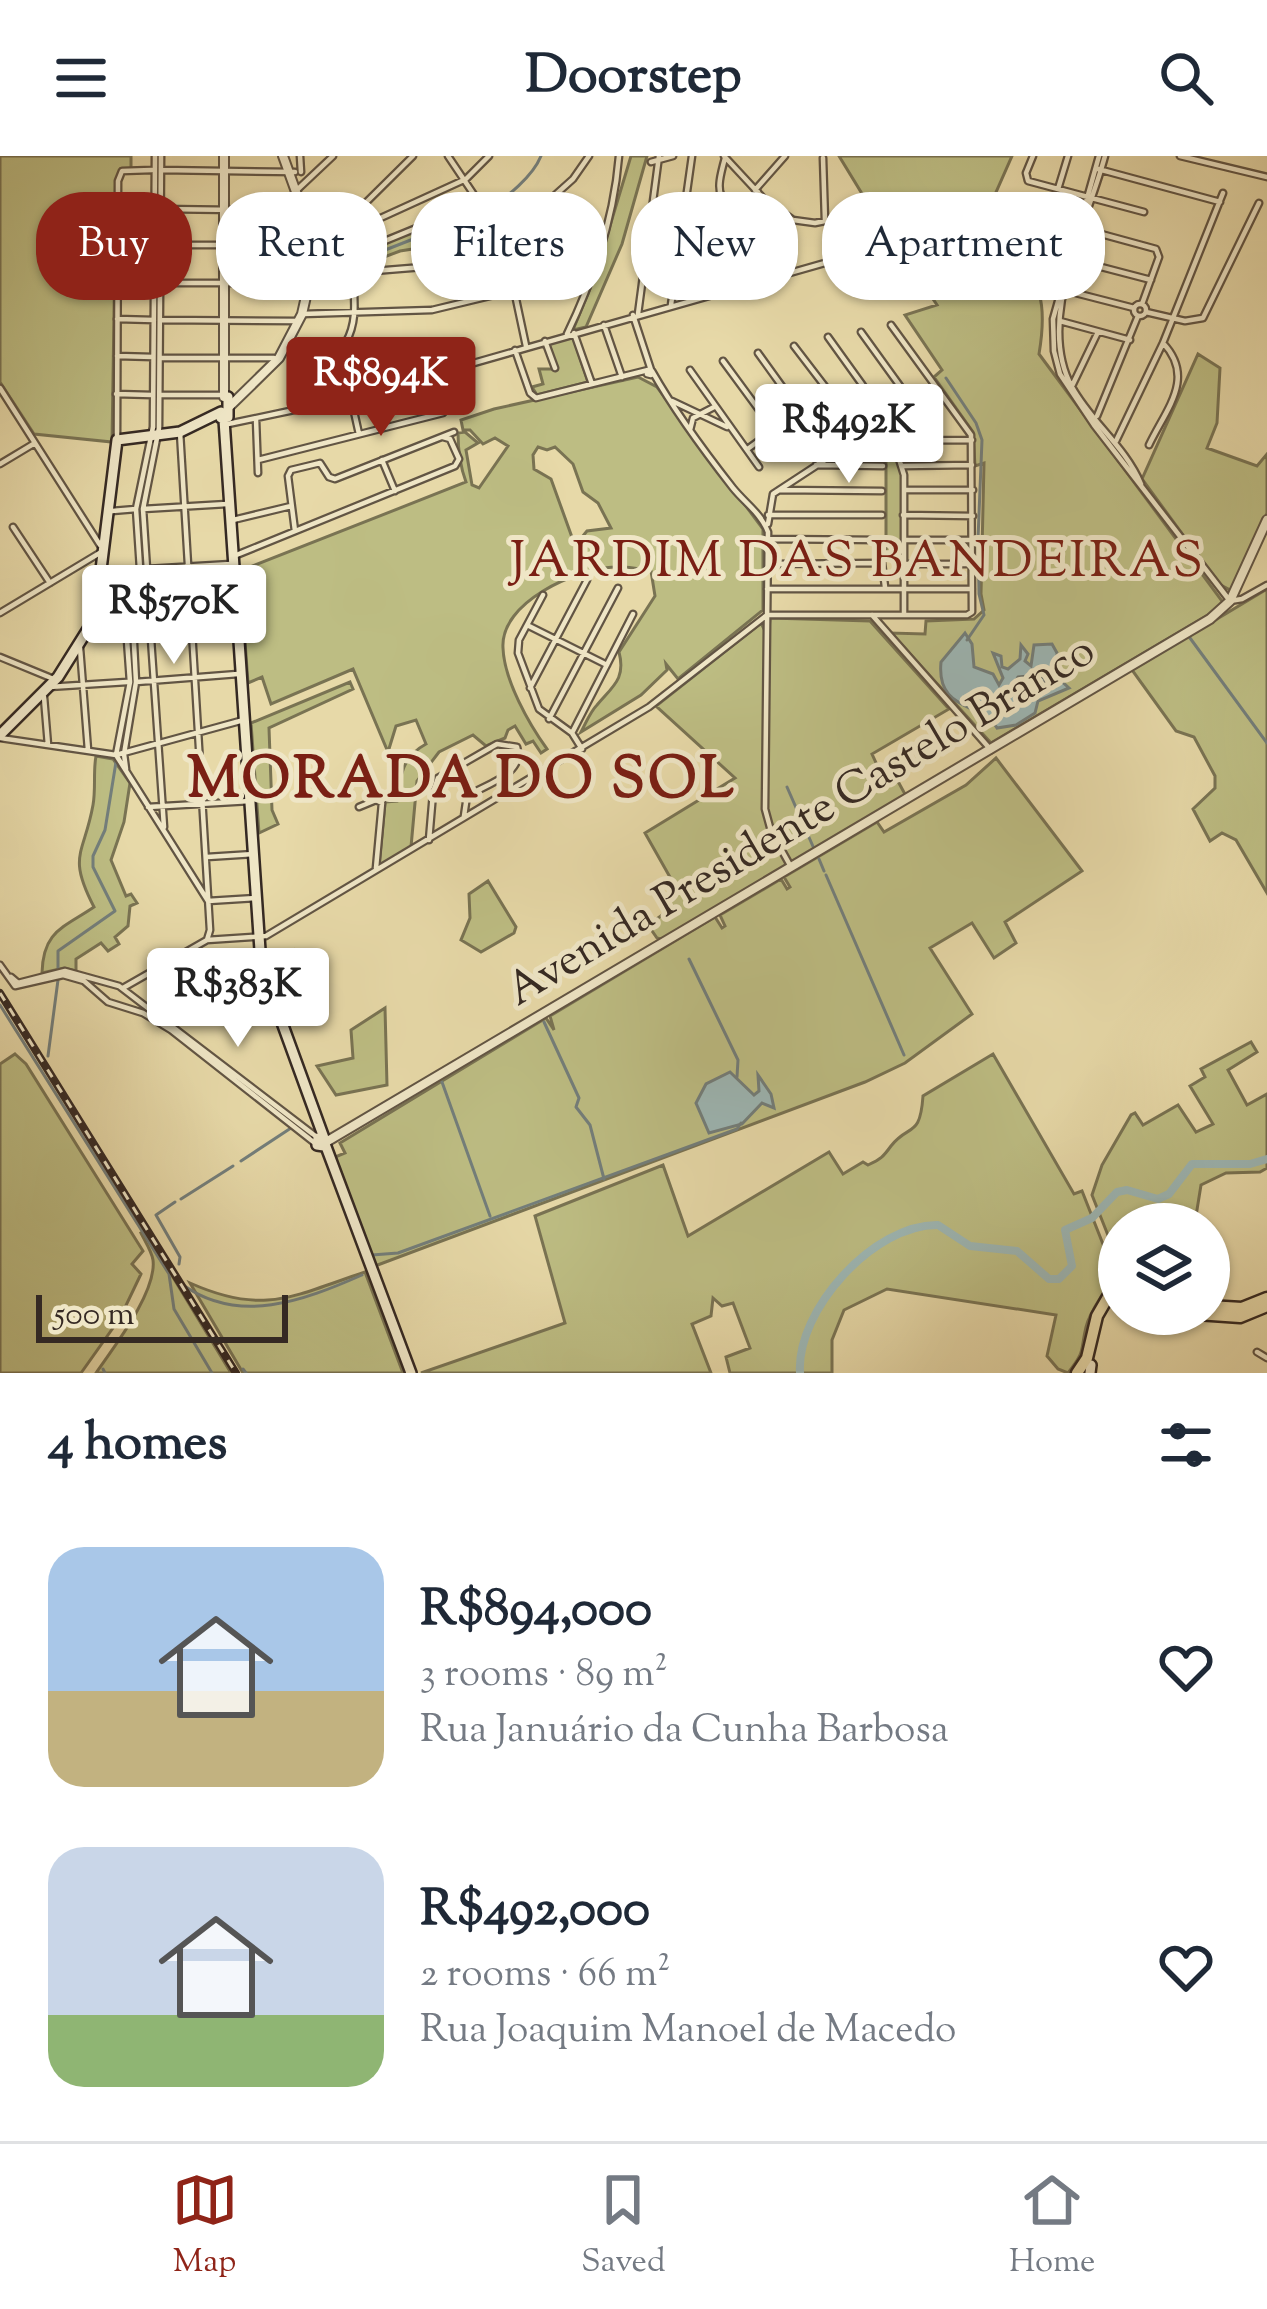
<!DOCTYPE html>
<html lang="en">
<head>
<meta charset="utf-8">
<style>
  body { margin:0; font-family:"Sorts Mill Goudy",serif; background:#f2f2f3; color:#1f2937; height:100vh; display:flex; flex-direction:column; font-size:45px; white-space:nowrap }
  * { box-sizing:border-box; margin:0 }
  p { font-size:39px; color:#747a83 }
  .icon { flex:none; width:66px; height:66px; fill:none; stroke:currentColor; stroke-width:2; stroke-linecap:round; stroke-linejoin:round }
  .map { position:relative; height:1217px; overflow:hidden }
  .drawer { display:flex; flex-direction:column; background:#fff; flex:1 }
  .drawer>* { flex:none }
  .banner { position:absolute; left:36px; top:36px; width:1197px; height:108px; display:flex; gap:24px }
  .buttons { position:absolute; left:1098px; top:1047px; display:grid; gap:24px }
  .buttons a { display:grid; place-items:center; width:132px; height:132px; border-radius:50%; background:#fff; box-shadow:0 3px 9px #0004; font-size:60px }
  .scale { position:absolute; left:36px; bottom:30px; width:252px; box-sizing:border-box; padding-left:12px; border:6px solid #352923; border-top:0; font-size:33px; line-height:42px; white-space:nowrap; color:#352923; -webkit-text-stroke:9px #efe6c6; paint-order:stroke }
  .price { position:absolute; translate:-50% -102px; padding:0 27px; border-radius:12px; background:#fff; color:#222; font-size:39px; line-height:78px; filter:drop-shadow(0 3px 6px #0008) }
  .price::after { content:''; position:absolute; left:50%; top:72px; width:36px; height:27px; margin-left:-18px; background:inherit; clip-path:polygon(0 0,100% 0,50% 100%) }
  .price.selected { background:#8f2418; color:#fff }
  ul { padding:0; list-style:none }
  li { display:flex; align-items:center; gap:36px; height:300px; padding:0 48px }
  li span { display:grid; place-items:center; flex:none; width:336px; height:240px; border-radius:36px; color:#555 }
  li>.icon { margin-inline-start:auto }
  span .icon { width:144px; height:144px; fill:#fffc; stroke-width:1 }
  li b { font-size:51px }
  h2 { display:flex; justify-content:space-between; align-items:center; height:144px; padding:0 48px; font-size:51px }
  .chip { padding:0 42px; border-radius:48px; background:#fff; box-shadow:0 3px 9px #0004; font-size:42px; line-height:108px }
  .chip.selected { background:#8f2418; color:#fff }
  header { display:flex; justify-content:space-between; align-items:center; height:156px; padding:0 48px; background:#fff; font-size:54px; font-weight:700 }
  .dock { display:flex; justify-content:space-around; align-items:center; height:168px; border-top:3px solid #e0e1e3; background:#fff; font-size:33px; color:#747a83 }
  .dock a { display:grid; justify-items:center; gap:6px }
  .dock .selected { color:#8f2418 }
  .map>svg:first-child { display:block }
  .green { fill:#bdbd83; stroke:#797353; stroke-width:3; fill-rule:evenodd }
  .water { fill:#9db7b5; stroke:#737e7b; stroke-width:3 }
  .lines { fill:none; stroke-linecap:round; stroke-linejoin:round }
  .shore { stroke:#69706c; stroke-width:3 }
  .stream { stroke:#737e7b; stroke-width:3 }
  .river { stroke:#9db7b5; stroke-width:8 }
  .minor-casing { stroke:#625544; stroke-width:9 }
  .tertiary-casing { stroke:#625544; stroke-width:12 }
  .secondary-casing { stroke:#352923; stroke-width:14 }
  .primary-casing { stroke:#352923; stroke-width:15 }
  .minor { stroke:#efe6c6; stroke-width:4.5 }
  .tertiary { stroke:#efe6c6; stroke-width:8 }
  .secondary { stroke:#efe6c6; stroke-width:9 }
  .primary { stroke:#e7d9a8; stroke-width:10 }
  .rail-casing { stroke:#352923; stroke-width:8 }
  .rail { stroke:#efe6c6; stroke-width:3; stroke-dasharray:9; stroke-linecap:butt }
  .labels { text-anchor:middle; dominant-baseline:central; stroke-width:10; stroke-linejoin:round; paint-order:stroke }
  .street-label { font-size:45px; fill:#352923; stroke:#efe6c6 }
  .quarter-label { font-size:51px; letter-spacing:3px; fill:#7a1f14; stroke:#efe6c6 }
  .district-label { font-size:57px; font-weight:bold; letter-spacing:3px; fill:#7a1f14; stroke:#efe6c6 }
</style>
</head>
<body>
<header><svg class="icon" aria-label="menu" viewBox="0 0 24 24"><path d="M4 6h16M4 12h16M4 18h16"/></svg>Doorstep<svg class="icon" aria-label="search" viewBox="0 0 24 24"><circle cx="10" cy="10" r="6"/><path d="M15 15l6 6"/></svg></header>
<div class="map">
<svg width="1267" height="1217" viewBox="0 0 1267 1217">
  <rect width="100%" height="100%" fill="#e7d9a8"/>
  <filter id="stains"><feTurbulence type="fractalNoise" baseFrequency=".00167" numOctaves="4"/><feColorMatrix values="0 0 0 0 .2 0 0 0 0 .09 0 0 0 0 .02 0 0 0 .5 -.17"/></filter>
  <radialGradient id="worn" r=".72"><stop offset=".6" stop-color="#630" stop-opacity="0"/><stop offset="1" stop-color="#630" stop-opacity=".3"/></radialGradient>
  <path class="green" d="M 0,0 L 131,0 L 131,12 L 120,15 L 116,31 L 112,286 L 34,278 L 0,226 Z
    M 631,0 L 647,0 L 622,88 L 586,171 L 573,174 L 594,123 Z
    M 839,0 L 1012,0 L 986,59 C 1022,122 1053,115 1039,198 L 1222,445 L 1220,452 L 991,587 L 891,477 L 925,478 L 926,465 L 974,463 L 984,454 L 981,438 L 984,307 L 975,310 L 973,276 L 934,221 L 942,214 L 905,159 L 937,149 L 882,67 L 881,55 L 872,54 Z
    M 479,48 L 485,58 L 419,92 L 400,95 L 358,111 L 354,108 L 355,99 L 362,95 Z
    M 573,181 L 588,226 L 537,239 L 532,231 L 543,228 L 539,213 L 557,213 L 548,186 Z
    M 1198,198 L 1220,212 L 1217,267 L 1207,292 L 1257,310 L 1267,298 L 1267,357 L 1232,435 L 1219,428 L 1142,323 Z
    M 638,221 L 657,231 L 763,373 L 763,454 L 678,523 L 666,508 L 667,514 L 641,539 L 581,576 C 586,567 590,556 597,549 C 613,530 626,523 619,496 L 655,440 L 651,415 C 639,413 626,410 614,411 C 576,413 500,446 503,492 C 504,524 529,568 547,593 L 541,597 L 533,585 L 526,588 L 515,570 L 508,574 L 505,582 L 486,590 L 473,579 L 439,596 L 417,625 L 411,691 L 379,710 L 385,646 L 397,645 C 400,620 402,601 426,588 L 416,564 L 396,570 L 388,596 L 353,513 L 271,548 L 262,521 L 248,527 L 240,415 L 466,326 C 460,310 458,291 458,277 L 465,276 L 478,287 L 466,294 L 472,329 L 479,332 L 508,290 L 495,282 L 483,288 L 470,274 L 463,274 L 461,264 L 494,253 ZM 538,291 L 547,294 L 555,291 L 573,308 L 583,336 L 598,347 L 611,372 L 587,375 L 578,386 L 573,384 L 551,323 L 534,313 L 533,299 Z
    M 886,287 L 893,289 L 903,316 L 902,401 L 886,400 Z
    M 1267,433 L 1267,737 L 1236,684 L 1222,677 L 1210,685 L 1193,653 L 1215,632 L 1215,620 L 1194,581 L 1176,575 L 1132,514 Z
    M 770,462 L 870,465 L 949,553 L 872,598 L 883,622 L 894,618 L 906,640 L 664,784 L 657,782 L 648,769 L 672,752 L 668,744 L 679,737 L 645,677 L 735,622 L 656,550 L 761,467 L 764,473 L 769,474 Z
    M 350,526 L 353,533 L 269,572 L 272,654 L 278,668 L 259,677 L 251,567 Z
    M 96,600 L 113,603 L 130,627 L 124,666 L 111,704 L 126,740 L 131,738 L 137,747 L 130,750 L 128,770 L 115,781 L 119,788 L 108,795 L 101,787 L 76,803 L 76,815 L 64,812 L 42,817 C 43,775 63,772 94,751 C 67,699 84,699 93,649 C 96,632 93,616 96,600 Z
    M 996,602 L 1082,715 L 1005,766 L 1016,787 L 994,802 L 972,767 L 930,792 L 972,858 L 905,907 L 865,926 L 375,1110 L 335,1001 L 345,997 L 340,987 L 546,862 L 554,874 L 550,860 L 715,761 L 722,772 L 725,770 L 720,759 L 781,723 L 787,733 L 790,731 L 784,721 L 877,666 L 884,676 L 966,629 Z
    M 488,725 L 516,771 L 514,777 L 481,796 L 461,784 L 470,762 L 469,738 Z
    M 294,794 L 306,822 L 326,849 L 295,863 L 274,806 Z
    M 385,852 L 387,929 L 336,939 L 317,910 L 353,902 L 351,874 Z
    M 1251,886 L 1257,896 L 1228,914 L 1247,949 L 1267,938 L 1267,1012 L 1260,1016 L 1226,1017 L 1201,1029 L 1196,1060 L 1188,1068 L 1119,1068 L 1119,1107 L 1092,1039 L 1102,1009 L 1131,959 L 1135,957 L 1143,969 L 1178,949 L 1196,976 L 1213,968 L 1190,930 L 1205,921 L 1201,913 Z
    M 15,898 L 26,908 L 143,1095 L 132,1108 L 141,1118 L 120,1162 L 81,1217 L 0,1217 L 0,908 Z
    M 993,898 L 1074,1038 L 1082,1035 L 1114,1116 C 1107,1136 1091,1151 1086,1171 C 1080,1196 1086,1194 1068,1217 L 1058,1213 L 1047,1200 L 1056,1159 L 887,1133 L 844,1154 L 832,1184 L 832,1217 L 730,1217 L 726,1201 L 750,1192 L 733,1147 L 722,1150 L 713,1142 L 711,1160 L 692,1168 L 711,1217 L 421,1217 L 565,1167 L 535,1060 L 663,1009 L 688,1080 L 829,996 L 843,1018 L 863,1006 L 868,1009 C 881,1003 883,1001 891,990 C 909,967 920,983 923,940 Z
    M 145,1075 L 231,1217 L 96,1217 C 113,1192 157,1136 153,1104 C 152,1096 145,1085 141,1077 Z
    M 365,1116 L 403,1217 L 243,1217 L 190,1127 C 264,1160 293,1140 365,1116 Z"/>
  <path class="water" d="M 965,477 L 972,488 L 974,511 L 993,518 L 999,529 L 1003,522 L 993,497 L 1001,500 L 1002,511 L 1008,513 L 1020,503 L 1021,489 L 1028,498 L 1025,505 L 1031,510 L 1034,489 L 1052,488 L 1057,497 L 1057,521 L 1069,532 L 1038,545 L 1035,557 L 1016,569 L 997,572 C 981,546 936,556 941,506 Z
    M 730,916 L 754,939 L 759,935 L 758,919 L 771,938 L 774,952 L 762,947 L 742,968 L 709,977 L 696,947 L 706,928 Z"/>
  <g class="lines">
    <path class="shore" d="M 1040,519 L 1045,523 L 1044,530 L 1031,536 L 1012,556 L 1003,557 L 995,549 L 995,543 L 1010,536 L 1018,521 Z"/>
    <path class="stream" d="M 487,53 C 507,42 533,20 541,0
      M 356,103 L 360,98 L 375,98 L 482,56
      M 946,222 L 976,267 L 982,284 L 978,383 L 979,438 L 984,459 L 967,484
      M 130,472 L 130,475
      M 1190,482 L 1267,587
      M 787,631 L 815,695
      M 819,703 L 824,715
      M 826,719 L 904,899
      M 689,803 L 738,904 L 737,921
      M 58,812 L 58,795 L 115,755 L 93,711 L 93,700 L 105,674 L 116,606
      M 0,849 L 169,1118 L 174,1153 L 212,1217
      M 544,866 L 579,942 L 576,951 L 590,969 L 604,1023
      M 48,900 L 58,824
      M 442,926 L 490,1060
      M 241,1005 L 291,972
      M 181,1043 L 233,1010
      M 175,1046 L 156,1059 L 180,1101 L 179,1108
      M 372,1099 L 398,1097 L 737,973 L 741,967
      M 183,1129 C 239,1169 303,1145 362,1119
      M 103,1213 L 105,1217
      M 243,1213 L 246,1217"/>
    <path class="river" d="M 800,1217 C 796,1154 874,1068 938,1069 L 970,1090 L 1017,1095 L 1049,1123 L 1059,1123 L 1072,1110 L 1065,1074 L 1092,1062 L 1117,1036 L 1127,1034 L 1158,1043 L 1169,1038 L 1192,1008 L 1250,1008 L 1267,1003"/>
    <defs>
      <path id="minor" d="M 155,0 L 153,271 L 136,353 L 140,413 L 126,470 L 130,526 L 116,599 L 208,745
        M 300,0 L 301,16
        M 448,0 L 503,82 L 526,190
        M 724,0 L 764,43 L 793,64 L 815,67 L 869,56 L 889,81 L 889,86
        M 1033,0 L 1026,17 L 1028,25 L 1144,56
        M 1099,0 L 1053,163 L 1054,195 L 1060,218 L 1094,269 L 1230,445 L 1242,443 L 1267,429
        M 1105,0 C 1087,68 1035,164 1072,231 C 1091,266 1125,290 1141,328
        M 1180,0 L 1267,21
        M 725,2 C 715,38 715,48 755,55
        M 823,2 L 825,65
        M 651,6 L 673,0
        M 1098,13 L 1220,46
        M 161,14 L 295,16
        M 298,33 L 333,0
        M 1058,33 L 1068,0
        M 755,34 L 785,0
        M 118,51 L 154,52
        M 161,53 L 300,55
        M 1017,55 L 1156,93 L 1159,101 L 1142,148
        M 1013,88 L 1151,124
        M 118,89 L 154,88
        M 161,89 L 311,89
        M 1027,91 L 1060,133 L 1134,152
        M 315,97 L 413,0
        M 353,98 L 480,46
        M 313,120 L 423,111 L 496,92 L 573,23 L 589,0
        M 118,126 L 154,127
        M 161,127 L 309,127
        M 741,129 L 758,36
        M 673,133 L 696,128
        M1134 154a6 6 0 1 1 12 0a6 6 0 1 1-12 0Z
        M 671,149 L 692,0
        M 1146,156 L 1185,165 L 1203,162 L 1259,47
        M 302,158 L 432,154 L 515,134
        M 638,158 L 659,0
        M 633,159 L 651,214
        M 117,163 L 154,164
        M 160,164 L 299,165
        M 1060,165 L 1130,184
        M 604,169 L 622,221
        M 861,176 L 939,284
        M 574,177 L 592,228
        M 567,178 C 594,122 614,62 619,0
        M 828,181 L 902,284
        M 290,183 L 309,219 L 316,250
        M 545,185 L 555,212
        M 349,187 L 409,188 L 418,223
        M 794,190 L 866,284
        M 515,194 L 530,237 L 536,242 L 648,214
        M 758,197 L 799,254
        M 117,200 L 153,201
        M 160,202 L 274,202
        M 723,205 L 773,273
        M 648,214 L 651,215 L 651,219 L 647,218 Z
        M 690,214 L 759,311
        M 652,215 C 675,256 704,295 733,332 C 745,347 761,357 768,376 L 765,653 L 771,675 L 791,711
        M 315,218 L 411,192
        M 309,219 C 320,210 339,198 346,186 C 369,145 333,100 374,65 L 466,23 L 489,0
        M 1072,230 L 1098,176
        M 0,232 L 100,389
        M 116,238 L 152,239
        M 160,239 L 224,239
        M 351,242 L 359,278
        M 672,245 L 727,271
        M 1097,260 L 1138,160
        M 256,263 L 258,317
        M 228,268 L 351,242 L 888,89 L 914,122
        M 690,274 L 693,262 L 714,251
        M 180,276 L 210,774 L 207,784
        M 117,284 L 118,25 L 122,15 L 152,14
        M 1116,285 L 1163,187 L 1223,37
        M 894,287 L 904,319 L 904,459
        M 1149,289 C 1166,253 1196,222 1163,187
        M 749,292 L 827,235
        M 258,304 L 443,257 L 447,252 L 433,218
        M 382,304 L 395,335
        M 0,308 L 35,287
        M 816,309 L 883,310
        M 903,310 L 972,309
        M 779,334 L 882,335
        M 906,334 L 973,334
        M 143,353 L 227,348
        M 112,355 L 136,353
        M 768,359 L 882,359
        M 903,359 L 973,360
        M 233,364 L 291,350
        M 768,368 L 773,338 L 854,285 L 972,284
        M 13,371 L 50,427
        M 295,375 L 288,320 L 291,314 L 320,307 L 329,321 L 335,323 L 454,276
        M 768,383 L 882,384
        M 906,384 L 972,384
        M 234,400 L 455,310 L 459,303 L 450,283 L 443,281
        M 768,408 L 882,407 L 885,431
        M 906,408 L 972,408
        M 147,413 L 231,408
        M 104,415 L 140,413
        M 147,425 L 164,671
        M 767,433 L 972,433
        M 543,439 L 519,484 L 518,497 L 539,553 L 572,577 L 582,593
        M 0,457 L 103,395
        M 770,459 L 967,459 L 972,456 L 971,279 L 891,169
        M 872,459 L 991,594
        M 527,469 L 607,509
        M 91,471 L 238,463
        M 80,492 L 88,594
        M 0,501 L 56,524
        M 136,526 L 238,518
        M 49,531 L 127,526
        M 530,532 L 587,424
        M 44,541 L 48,589
        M 549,563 L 618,432
        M 572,577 L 633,458
        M 0,582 L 116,599 L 240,565
        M 126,613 L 124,598 L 136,526 L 133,469 L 147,413 L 143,353 L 159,272 L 161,0
        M 148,651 L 250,645
        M 359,651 L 376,644 L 382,647 L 376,712
        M 429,684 L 433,637 L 438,622 L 497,588 L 517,591 C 525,618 487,628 467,640 L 464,660
        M 207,701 L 254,698
        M 208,745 L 257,742
        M 0,809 L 15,830 L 63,819 L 84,825 L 108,846 L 143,857 L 171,874 L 316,988
        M 11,821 L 18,827 L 65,815 L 119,830 L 318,982
        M 123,832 L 207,784 L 266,780 L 649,551 L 767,459
        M 1257,1196 L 1267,1202"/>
      <path id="tertiary" d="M 224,241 L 224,0
        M 230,250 L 279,202 L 302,158 L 314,105 L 313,83 L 283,0
        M 326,986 L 1210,463 L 1230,445 L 1267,364"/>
      <path id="secondary" d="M 221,262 L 228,261 L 228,241
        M 224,264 L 261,809 L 324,982
        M 0,579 L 58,521 L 95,462 L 117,284 L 180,276 L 221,256
        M 318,982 L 324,982 L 324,990 L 317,989 Z
        M 325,988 L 411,1217
        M 1090,1217 L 1091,1209"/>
      <path id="primary" d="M 1209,1150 L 1242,1152 L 1267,1142
        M 1197,1158 L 1240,1161 L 1267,1150
        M 1077,1217 L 1087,1202 L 1097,1160 L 1119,1122"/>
    </defs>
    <use href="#minor" class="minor-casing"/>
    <use href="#tertiary" class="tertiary-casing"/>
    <use href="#secondary" class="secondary-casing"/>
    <use href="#primary" class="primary-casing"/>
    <use href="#minor" class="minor"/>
    <use href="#tertiary" class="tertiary"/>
    <use href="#secondary" class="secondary"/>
    <use href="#primary" class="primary"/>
    <defs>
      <path id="rail" d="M 0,837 L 236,1217"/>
    </defs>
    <use href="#rail" class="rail-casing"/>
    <use href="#rail" class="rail"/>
  </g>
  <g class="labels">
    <g class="street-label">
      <text transform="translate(802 667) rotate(-31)">Avenida Presidente Castelo Branco</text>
    </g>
    <g class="quarter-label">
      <text x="858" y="407">JARDIM DAS BANDEIRAS</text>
    </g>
    <g class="district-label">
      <text x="462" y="626">MORADA DO SOL</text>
    </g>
  </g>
  <rect width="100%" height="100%" filter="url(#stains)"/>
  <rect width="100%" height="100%" fill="url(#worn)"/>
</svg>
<div class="buttons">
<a><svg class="icon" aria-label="layers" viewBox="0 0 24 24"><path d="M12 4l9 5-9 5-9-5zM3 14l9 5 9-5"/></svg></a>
</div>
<div class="scale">500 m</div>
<b class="price selected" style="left:381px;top:283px">R$894K</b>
<b class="price" style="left:849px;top:330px">R$492K</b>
<b class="price" style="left:174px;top:511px">R$570K</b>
<b class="price" style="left:238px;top:894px">R$383K</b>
<div class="banner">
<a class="chip selected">Buy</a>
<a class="chip">Rent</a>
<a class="chip">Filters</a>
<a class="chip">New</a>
<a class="chip">Apartment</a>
</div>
</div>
<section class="drawer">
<h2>4 homes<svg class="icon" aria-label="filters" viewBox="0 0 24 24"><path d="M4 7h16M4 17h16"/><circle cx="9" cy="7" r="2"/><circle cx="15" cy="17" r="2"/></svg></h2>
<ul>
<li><span style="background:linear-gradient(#a9c7e8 60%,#c2b280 0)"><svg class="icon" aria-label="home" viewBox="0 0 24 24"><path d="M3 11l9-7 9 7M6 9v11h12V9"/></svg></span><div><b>R$894,000</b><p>3 rooms · 89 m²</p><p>Rua Januário da Cunha Barbosa</p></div><svg class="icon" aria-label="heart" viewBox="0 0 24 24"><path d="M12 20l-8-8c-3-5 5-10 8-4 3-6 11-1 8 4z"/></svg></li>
<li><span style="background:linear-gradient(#c9d6e8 70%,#8fb573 0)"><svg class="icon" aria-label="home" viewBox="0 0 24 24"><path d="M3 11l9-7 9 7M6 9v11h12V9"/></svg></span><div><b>R$492,000</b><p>2 rooms · 66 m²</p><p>Rua Joaquim Manoel de Macedo</p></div><svg class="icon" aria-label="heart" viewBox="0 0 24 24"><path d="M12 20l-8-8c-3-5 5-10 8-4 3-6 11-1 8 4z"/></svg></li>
</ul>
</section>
<nav class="dock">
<a class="selected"><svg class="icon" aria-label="map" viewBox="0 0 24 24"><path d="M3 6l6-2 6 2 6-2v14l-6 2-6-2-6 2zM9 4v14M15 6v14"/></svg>Map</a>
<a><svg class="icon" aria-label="saved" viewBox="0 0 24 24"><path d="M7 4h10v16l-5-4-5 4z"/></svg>Saved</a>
<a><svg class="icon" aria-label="home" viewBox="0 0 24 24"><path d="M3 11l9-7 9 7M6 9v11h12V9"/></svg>Home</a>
</nav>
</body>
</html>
